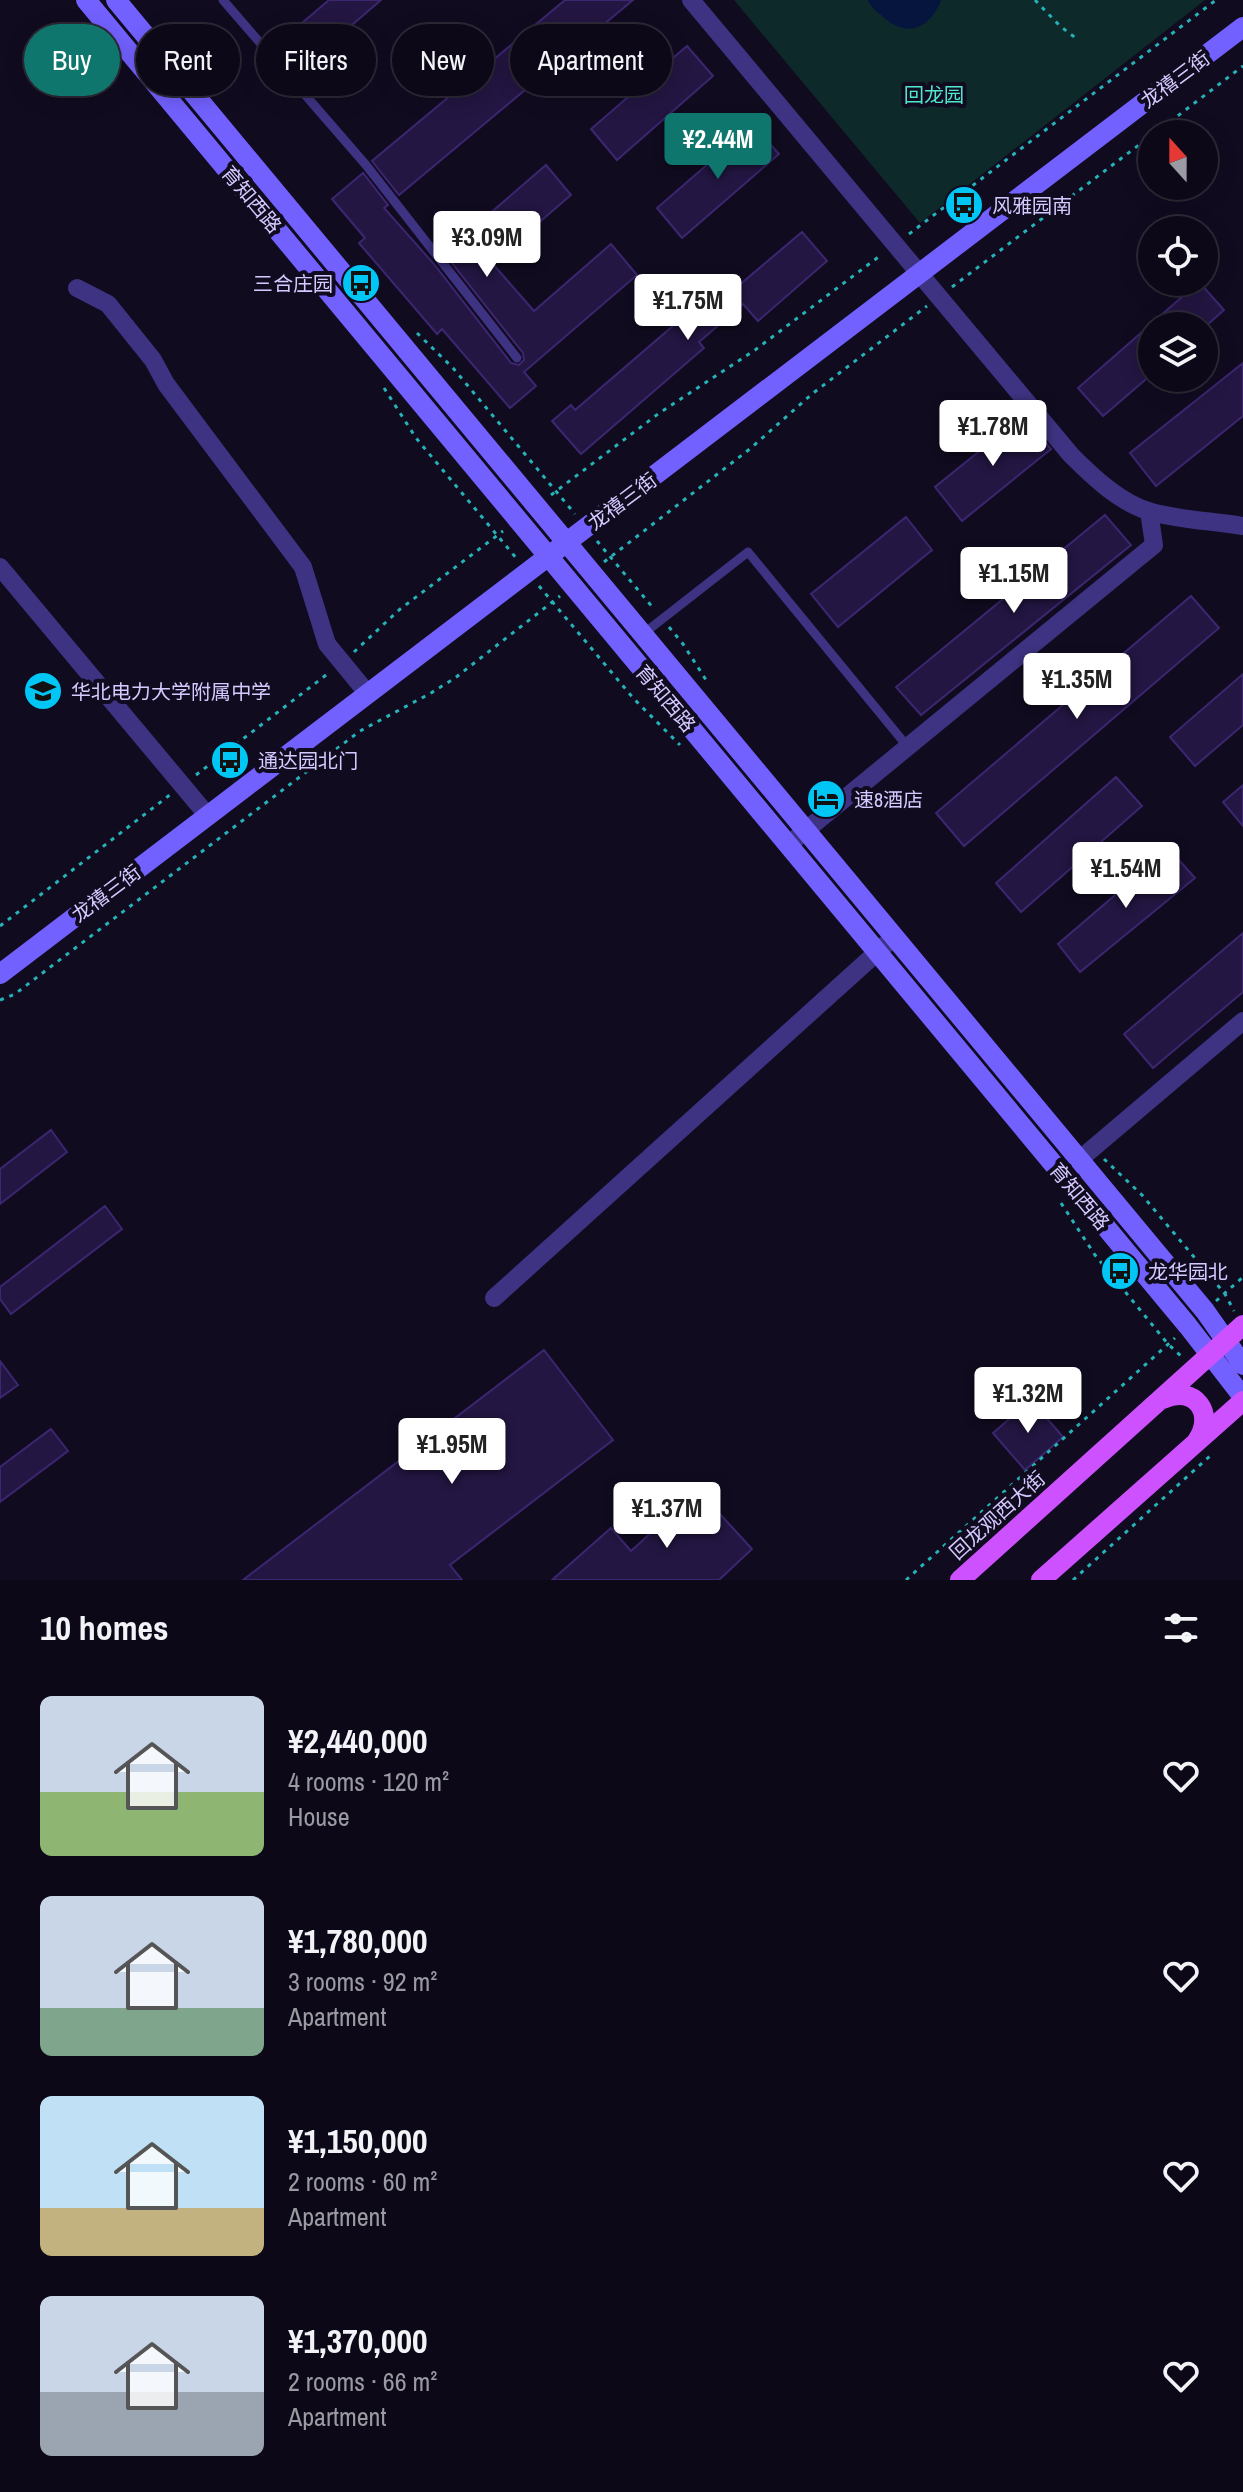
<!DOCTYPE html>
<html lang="en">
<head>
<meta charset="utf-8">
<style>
  body { margin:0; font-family:"Archivo Narrow","Noto Sans SC",sans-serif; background:#161121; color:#f1f3f6; height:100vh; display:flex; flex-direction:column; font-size:30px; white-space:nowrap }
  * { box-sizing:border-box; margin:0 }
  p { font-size:26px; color:#9a9aa2 }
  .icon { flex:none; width:44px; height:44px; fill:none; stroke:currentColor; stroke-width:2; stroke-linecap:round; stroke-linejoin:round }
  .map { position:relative; height:1580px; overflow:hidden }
  .details { display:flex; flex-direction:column; background:#0d0818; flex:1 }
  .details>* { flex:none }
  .banner { position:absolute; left:24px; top:24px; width:800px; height:72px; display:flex; gap:16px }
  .needle { width:52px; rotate:339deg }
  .buttons { position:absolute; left:1138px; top:120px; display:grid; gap:16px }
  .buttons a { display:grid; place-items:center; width:80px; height:80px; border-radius:50%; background:#0d0818; box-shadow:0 4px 20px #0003,0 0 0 2px #2d2937; font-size:40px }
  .price { position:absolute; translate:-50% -68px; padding:0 18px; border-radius:8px; background:#fff; color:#222; font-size:26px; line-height:52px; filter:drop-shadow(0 2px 4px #0008) }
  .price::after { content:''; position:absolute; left:50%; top:48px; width:24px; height:18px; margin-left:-12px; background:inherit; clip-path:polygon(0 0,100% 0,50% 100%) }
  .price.on { background:#0f766e; color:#fff }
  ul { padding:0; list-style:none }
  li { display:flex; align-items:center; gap:24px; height:200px; padding:0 40px }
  li span { display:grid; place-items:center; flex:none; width:224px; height:160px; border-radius:12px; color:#555 }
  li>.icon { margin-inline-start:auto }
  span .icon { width:96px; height:96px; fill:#fffc; stroke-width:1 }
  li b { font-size:34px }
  h2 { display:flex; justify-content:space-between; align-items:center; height:96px; padding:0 40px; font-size:34px }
  .pill { padding:0 28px; border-radius:36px; background:#0d0818; box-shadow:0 4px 20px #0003,0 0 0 2px #2d2937; font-size:28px; line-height:72px }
  .pill.on { background:#0f766e; color:#fff }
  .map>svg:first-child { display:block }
  .green { fill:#0e292a }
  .water { fill:#06153e }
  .building { fill:#231642; stroke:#3c2670; stroke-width:2 }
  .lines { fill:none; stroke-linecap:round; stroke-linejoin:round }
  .path { stroke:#25b3b8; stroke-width:3; stroke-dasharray:4 6; stroke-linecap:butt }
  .lane { stroke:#3d3382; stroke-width:9 }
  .street { stroke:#3d3382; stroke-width:18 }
  .secondary { stroke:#7361ff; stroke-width:20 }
  .primary { stroke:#ce51ff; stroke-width:20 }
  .labels { text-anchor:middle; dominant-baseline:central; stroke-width:8; stroke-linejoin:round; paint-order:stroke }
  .street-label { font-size:20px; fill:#d5caff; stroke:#110b20 }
  .park-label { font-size:20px; fill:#4ee6ce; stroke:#110b20 }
  .poi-label { font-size:20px; fill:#d5caff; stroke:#110b20; text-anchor:start }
</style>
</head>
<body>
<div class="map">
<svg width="1243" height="1580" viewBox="0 0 1243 1580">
  <rect width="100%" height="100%" fill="#110b20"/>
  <path class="green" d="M 734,0 L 1205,0 L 920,223 Z"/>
  <path class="water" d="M 868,0 L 941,0 L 941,1 C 928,31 905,38 881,15 C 875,10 871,7 868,0 Z"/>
  <path class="building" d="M 329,0 L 381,0 L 296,73 L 267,39 L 282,26 L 289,34 Z
    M 565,0 L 633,0 L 399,195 L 372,161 Z
    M 687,46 L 713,76 L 617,160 L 591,129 Z
    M 753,125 L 779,154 L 682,238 L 657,208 Z
    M 546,165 L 571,195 L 492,263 L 534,311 L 611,244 L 637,275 L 524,372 L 536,386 L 510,408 L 442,329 L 437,334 L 359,243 L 365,238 L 332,199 L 363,173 L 388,205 L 384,208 L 433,263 L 511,363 L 519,365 L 524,360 L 523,353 L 444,253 Z
    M 802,232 L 827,261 L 758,321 L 743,304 L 699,342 L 704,348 L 581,454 L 552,421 L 571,405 L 575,410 L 723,283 L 731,292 Z
    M 1199,282 L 1224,310 L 1206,326 L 1152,326 L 1152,374 L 1103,416 L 1078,388 Z
    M 1243,363 L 1243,416 L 1156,486 L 1130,453 Z
    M 1023,416 L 1051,449 L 962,521 L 935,487 Z
    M 1105,515 L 1131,545 L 921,715 L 896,687 Z
    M 906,517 L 932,550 L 838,627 L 811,594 Z
    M 1191,596 L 1219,628 L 964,846 L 936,813 Z
    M 1243,674 L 1243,725 L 1195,766 L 1170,737 Z
    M 1116,777 L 1142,806 L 1021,912 L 996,883 Z
    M 1243,785 L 1243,826 L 1223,802 Z
    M 1169,849 L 1195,878 L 1080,972 L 1058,944 Z
    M 1243,933 L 1243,992 L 1153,1068 L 1124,1034 Z
    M 51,1130 L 67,1152 L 0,1204 L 0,1169 Z
    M 105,1206 L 122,1229 L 11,1314 L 0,1299 L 0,1287 Z
    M 544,1350 L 613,1440 L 450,1565 L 462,1580 L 243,1580 Z
    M 0,1361 L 18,1385 L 0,1398 Z
    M 1031,1400 L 1063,1437 L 1025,1470 L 993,1433 Z
    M 51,1429 L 68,1451 L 0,1502 L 0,1467 Z
    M 698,1490 L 752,1549 L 719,1580 L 552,1580 L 611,1528 L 631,1551 Z"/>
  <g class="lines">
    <path class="path" d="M 1035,0 L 1060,26 L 1077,39
      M 1154,134 L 1243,66
      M 909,234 L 1216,0
      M 952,287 L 1152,135
      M 417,333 L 453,368 L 575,514
      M 384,388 L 416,438 L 517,559
      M 551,495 L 658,414 L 755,350 L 881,255
      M 597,541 L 654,609
      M 604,562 L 751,448 L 812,394 L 927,306
      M 539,586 L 634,699 L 680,745
      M 669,627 L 683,644 L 708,683
      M 354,652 L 399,610 L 503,531
      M 196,775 L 330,672
      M 0,926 L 171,794
      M 0,1000 L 15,994 L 360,731 L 431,693 L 455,678 L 560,596
      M 1104,1159 L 1142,1195 L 1225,1294 L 1234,1311
      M 1061,1203 L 1095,1255 L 1168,1344 L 1182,1357
      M 1216,1301 L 1243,1277
      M 906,1580 L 1175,1338
      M 1073,1580 L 1210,1456"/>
    <path class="lane" d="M 223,0 L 366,165 L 517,358
      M 643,634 L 748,552 L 907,746"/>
    <path class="street" d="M 691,0 L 1071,455 C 1093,477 1120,503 1151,512 C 1180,520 1213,521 1243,526
      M 77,288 L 108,304 L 153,360 L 166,384 L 303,567 L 327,644 L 368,694
      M 0,567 L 208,816
      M 788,845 L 1154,545 L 1149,511
      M 1079,1160 L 1243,1021
      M 494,1298 L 894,937"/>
    <path class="secondary" d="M 86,0 L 1188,1326 L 1243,1397
      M 116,0 L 1205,1311 L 1243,1365
      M 0,974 L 1243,27"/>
    <path class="primary" d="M 1163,1399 C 1195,1384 1216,1414 1197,1441
      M 960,1580 L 1243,1325
      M 1041,1580 L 1243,1401"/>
  </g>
  <defs>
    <symbol id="bus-disc" viewBox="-11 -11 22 22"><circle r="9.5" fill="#00c6f5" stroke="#110b20"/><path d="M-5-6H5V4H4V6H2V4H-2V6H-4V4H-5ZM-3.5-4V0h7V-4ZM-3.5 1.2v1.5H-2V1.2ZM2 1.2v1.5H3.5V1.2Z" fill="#111"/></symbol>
    <symbol id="school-disc" viewBox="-11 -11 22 22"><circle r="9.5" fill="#00c6f5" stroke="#110b20"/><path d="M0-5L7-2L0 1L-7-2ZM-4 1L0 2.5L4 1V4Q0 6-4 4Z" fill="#111"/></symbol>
    <symbol id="hotel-disc" viewBox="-11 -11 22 22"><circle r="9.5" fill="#00c6f5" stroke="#110b20"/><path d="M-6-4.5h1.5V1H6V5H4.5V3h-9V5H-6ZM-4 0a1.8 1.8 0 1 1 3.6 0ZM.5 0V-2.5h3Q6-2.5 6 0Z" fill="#111"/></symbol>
  </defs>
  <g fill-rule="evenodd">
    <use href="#bus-disc" x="942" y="183" width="44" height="44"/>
    <use href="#bus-disc" x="339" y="261" width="44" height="44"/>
    <use href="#school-disc" x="21" y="669" width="44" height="44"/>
    <use href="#bus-disc" x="208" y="738" width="44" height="44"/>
    <use href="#hotel-disc" x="804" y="777" width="44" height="44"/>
    <use href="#bus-disc" x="1098" y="1249" width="44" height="44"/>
  </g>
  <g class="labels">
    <g class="street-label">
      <text transform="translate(1175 79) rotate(-37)">龙禧三街</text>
      <text transform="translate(252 199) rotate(50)">育知西路</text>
      <text transform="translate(622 501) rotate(-37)">龙禧三街</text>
      <text transform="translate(666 698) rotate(50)">育知西路</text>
      <text transform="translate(106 893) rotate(-37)">龙禧三街</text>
      <text transform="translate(1080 1196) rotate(50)">育知西路</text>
      <text transform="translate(997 1515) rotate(-42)">回龙观西大街</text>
    </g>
    <g class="park-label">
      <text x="934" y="94">回龙园</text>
    </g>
    <g class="poi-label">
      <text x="992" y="205">风雅园南</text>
      <text x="333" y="283" text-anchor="end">三合庄园</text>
      <text x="71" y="691">华北电力大学附属中学</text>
      <text x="258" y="760">通达园北门</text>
      <text x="854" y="799">速8酒店</text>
      <text x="1148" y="1271">龙华园北</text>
    </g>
  </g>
</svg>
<div class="buttons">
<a><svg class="needle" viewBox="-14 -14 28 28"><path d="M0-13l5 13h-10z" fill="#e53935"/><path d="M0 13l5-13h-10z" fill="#9a9aa2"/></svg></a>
<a><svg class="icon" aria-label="locate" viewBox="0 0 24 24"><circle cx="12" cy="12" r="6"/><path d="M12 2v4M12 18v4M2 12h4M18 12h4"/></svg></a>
<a><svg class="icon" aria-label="layers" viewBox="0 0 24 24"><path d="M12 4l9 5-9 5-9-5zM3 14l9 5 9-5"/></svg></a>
</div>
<b class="price on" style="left:718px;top:181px">¥2.44M</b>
<b class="price" style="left:487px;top:279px">¥3.09M</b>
<b class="price" style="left:688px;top:342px">¥1.75M</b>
<b class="price" style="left:993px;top:468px">¥1.78M</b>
<b class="price" style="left:1014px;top:615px">¥1.15M</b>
<b class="price" style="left:1077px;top:721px">¥1.35M</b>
<b class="price" style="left:1126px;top:910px">¥1.54M</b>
<b class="price" style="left:1028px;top:1435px">¥1.32M</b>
<b class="price" style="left:452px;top:1486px">¥1.95M</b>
<b class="price" style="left:667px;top:1550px">¥1.37M</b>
<div class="banner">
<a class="pill on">Buy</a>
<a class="pill">Rent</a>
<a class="pill">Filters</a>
<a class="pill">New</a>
<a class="pill">Apartment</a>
</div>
</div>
<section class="details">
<h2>10 homes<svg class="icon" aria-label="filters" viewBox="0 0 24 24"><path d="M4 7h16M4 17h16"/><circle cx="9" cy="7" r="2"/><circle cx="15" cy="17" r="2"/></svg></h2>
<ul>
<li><span style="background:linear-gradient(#c9d6e8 60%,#8fb573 0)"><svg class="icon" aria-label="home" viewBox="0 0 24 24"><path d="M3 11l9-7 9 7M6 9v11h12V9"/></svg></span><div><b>¥2,440,000</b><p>4 rooms · 120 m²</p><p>House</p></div><svg class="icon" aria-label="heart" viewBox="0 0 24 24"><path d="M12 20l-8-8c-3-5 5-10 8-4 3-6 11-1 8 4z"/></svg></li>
<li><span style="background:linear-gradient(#c9d6e8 70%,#7fa58c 0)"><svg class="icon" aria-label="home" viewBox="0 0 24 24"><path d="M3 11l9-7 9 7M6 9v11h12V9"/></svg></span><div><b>¥1,780,000</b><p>3 rooms · 92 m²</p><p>Apartment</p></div><svg class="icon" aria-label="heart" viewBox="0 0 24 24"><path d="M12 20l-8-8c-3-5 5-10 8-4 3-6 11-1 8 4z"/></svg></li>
<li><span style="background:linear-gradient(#bfe0f5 70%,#c2b280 0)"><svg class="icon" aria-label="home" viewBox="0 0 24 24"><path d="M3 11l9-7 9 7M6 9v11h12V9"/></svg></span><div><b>¥1,150,000</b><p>2 rooms · 60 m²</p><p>Apartment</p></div><svg class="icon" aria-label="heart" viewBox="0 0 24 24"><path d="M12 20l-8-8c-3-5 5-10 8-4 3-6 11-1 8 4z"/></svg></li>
<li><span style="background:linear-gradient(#c9d6e8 60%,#9aa5b1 0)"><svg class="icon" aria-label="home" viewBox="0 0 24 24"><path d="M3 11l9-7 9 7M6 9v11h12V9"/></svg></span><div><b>¥1,370,000</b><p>2 rooms · 66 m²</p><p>Apartment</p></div><svg class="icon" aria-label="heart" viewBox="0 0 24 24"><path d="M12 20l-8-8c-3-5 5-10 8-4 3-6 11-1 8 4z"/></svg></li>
</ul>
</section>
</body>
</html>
